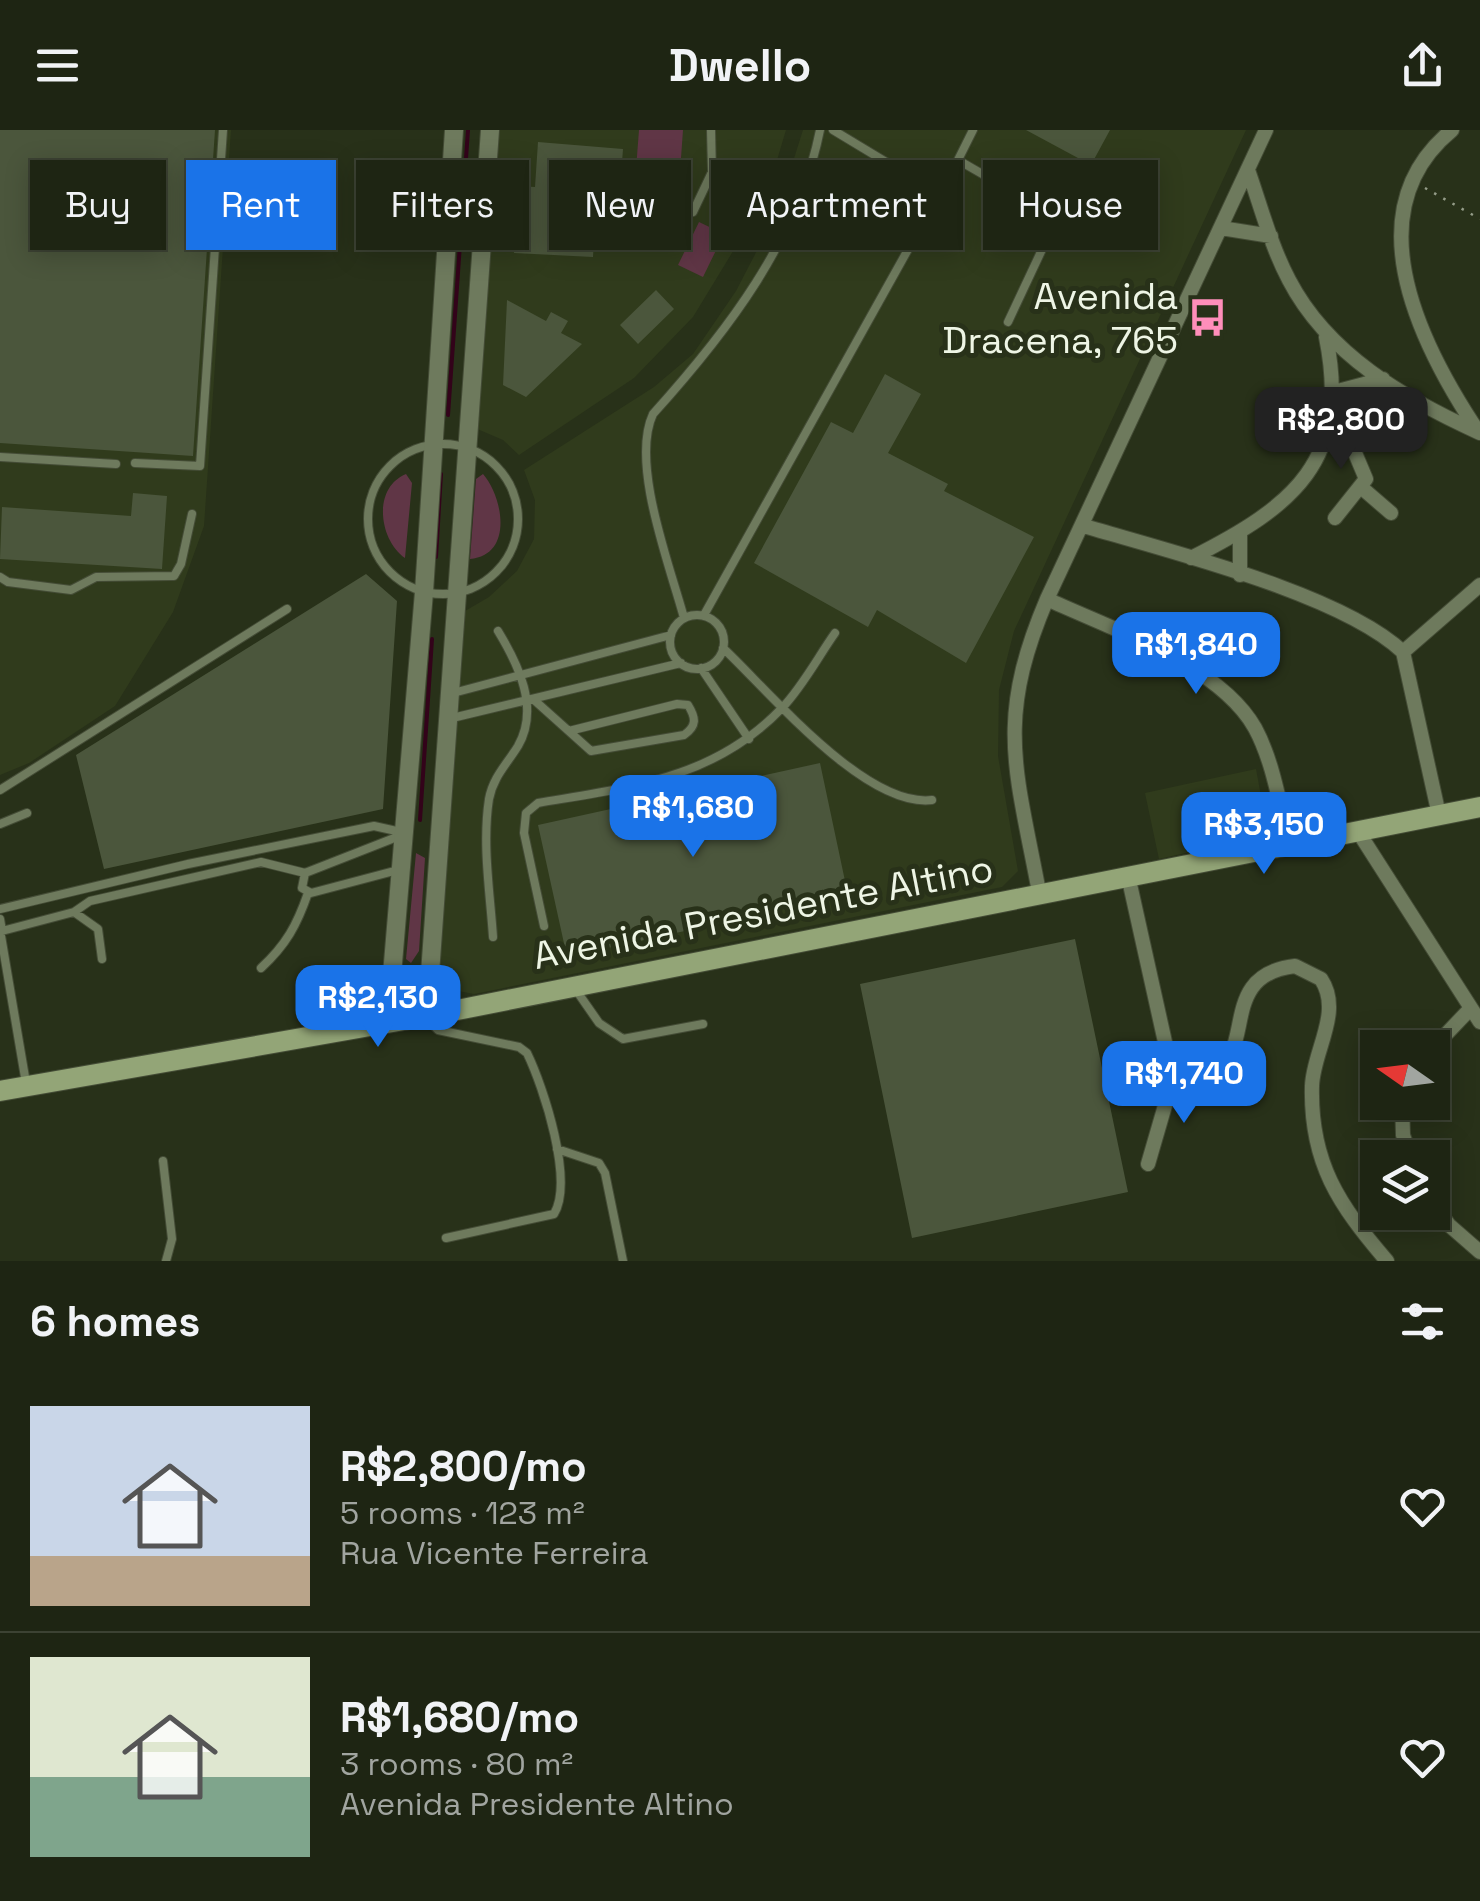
<!DOCTYPE html>
<html lang="en">
<head>
<meta charset="utf-8">
<style>
  body { margin:0; font-family:"Space Grotesk",sans-serif; background:#262d1c; color:#f1f3f6; height:100vh; display:flex; flex-direction:column; font-size:38px; white-space:nowrap }
  * { box-sizing:border-box; margin:0 }
  p { font-size:32px; color:#a1a5a0 }
  .icon { flex:none; width:55px; height:55px; fill:none; stroke:currentColor; stroke-width:2; stroke-linecap:round; stroke-linejoin:round }
  .map { position:relative; height:1131px; overflow:hidden }
  .side { display:flex; flex-direction:column; background:#1e2513; flex:1 }
  .side>* { flex:none }
  .guide { position:absolute; left:30px; top:30px; width:1420px; height:90px; display:flex; gap:20px }
  .needle { width:65px; rotate:284deg }
  .tools { position:absolute; left:1360px; top:900px; display:grid; gap:20px }
  .tools a { display:grid; place-items:center; width:90px; height:90px; border-radius:0px; background:#1e2513; box-shadow:0 5px 25px #0003,0 0 0 2px #3c4233; font-size:50px }
  .price { position:absolute; translate:-50% -85px; padding:0 22px; border-radius:20px; background:#1a73e8; color:#fff; font-size:32px; line-height:65px; filter:drop-shadow(0 2px 5px #0008) }
  .price::after { content:''; position:absolute; left:50%; top:60px; width:30px; height:22px; margin-left:-15px; background:inherit; clip-path:polygon(0 0,100% 0,50% 100%) }
  .price.current { background:#222; color:#fff }
  ul { padding:0; list-style:none }
  li { display:flex; align-items:center; gap:30px; height:250px; padding:0 30px }
  li+li { border-top:2px solid #3c4233 }
  li span { display:grid; place-items:center; flex:none; width:280px; height:200px; border-radius:0px; color:#555 }
  li>.icon { margin-inline-start:auto }
  span .icon { width:120px; height:120px; fill:#fffc; stroke-width:1 }
  li b { font-size:42px }
  h2 { display:flex; justify-content:space-between; align-items:center; height:120px; padding:0 30px; font-size:42px }
  .pill { padding:0 35px; border-radius:0px; background:#1e2513; box-shadow:0 5px 25px #0003,0 0 0 2px #3c4233; font-size:35px; line-height:90px }
  .pill.current { background:#1a73e8; color:#fff }
  header { display:flex; justify-content:space-between; align-items:center; height:130px; padding:0 30px; background:#1e2513; font-size:45px; font-weight:700 }
  .map>svg:first-child { display:block }
  .built { fill:#303b1c }
  .green { fill:#603646 }
  .lines { fill:none; stroke-linecap:round; stroke-linejoin:round }
  .stream { stroke:#33031a; stroke-width:4 }
  .building { fill:#4b563c }
  .service-casing { stroke:#444c36; stroke-width:10 }
  .minor-casing { stroke:#444c36; stroke-width:16 }
  .tertiary-casing { stroke:#444c36; stroke-width:20 }
  .secondary-casing { stroke:#444c36; stroke-width:22 }
  .path { stroke:#949c88; stroke-width:2.5; stroke-dasharray:2.5 8; stroke-linecap:butt }
  .service { stroke:#6e7a5d; stroke-width:8 }
  .minor { stroke:#6e7a5d; stroke-width:14 }
  .tertiary { stroke:#6e7a5d; stroke-width:18 }
  .secondary { stroke:#93a577; stroke-width:20 }
  .labels { text-anchor:middle; dominant-baseline:central; stroke-width:10; stroke-linejoin:round; paint-order:stroke }
  .poi-label { font-size:38px; fill:#eef5e5; stroke:#283119; text-anchor:end }
  .street-label { font-size:38px; fill:#eef5e5; stroke:#283119 }
</style>
</head>
<body>
<header><svg class="icon" aria-label="menu" viewBox="0 0 24 24"><path d="M4 6h16M4 12h16M4 18h16"/></svg>Dwello<svg class="icon" aria-label="share" viewBox="0 0 24 24"><path d="M12 15V3M7 8l5-5 5 5M5 13v7h14v-7"/></svg></header>
<div class="map">
<svg width="1480" height="1131" viewBox="0 0 1480 1131">
  <rect width="100%" height="100%" fill="#283119"/>
  <path class="built" d="M 0,0 L 231,0 L 204,396 L 173,482 L 115,576 L 29,633 L 0,645 Z
    M 497,0 L 786,0 L 766,67 L 693,187 L 634,248 L 519,325 L 503,310 L 475,298 Z
    M 803,0 L 1246,0 L 1014,501 L 999,560 L 998,626 L 1018,741 L 1002,757 L 474,864 L 448,859 L 437,836 L 460,484 L 489,467 L 517,441 L 534,409 L 535,370 L 524,340 L 654,257 L 693,224 L 736,161 L 777,82 Z
    M 1256,639 L 1268,704 L 1159,729 L 1145,663 Z"/>
  <path class="green" d="M 639,0 L 683,0 L 680,42 L 636,39 Z
    M 699,92 L 724,104 L 703,147 L 678,135 Z
    M 406,344 L 412,353 L 405,428 C 379,410 372,358 406,344 Z
    M 483,344 C 503,367 514,425 470,429 L 476,349 Z
    M 416,723 L 425,728 L 419,821 L 411,833 L 406,829 Z"/>
  <g class="lines">
    <path class="stream" d="M 448,285 L 468,0
      M 436,427 L 441,344
      M 420,690 L 432,509"/>
  </g>
  <path class="building" d="M 0,0 L 215,0 L 193,326 L 0,313 Z
    M 1026,0 L 1110,0 L 1091,35 Z
    M 538,12 L 623,19 L 621,46 L 598,44 L 593,127 L 514,123 L 517,56 L 535,57 Z
    M 656,160 L 674,179 L 638,214 L 620,195 Z
    M 507,170 L 546,191 L 551,182 L 568,191 L 561,203 L 582,214 L 526,267 L 503,255 Z
    M 885,244 L 921,264 L 888,323 L 948,354 L 944,361 L 1034,407 L 966,533 L 877,480 L 868,497 L 754,433 L 831,292 L 853,303 Z
    M 133,363 L 167,366 L 162,439 L 0,429 L 2,377 L 131,386 Z
    M 366,444 L 397,471 L 383,679 L 104,739 L 76,625 Z
    M 820,633 L 848,765 L 567,827 L 538,695 Z
    M 1075,809 L 1128,1062 L 912,1108 L 860,854 Z"/>
  <g class="lines">
    <defs>
      <path id="service" d="M 833,0 L 939,64
        M 973,0 L 958,30 L 1048,82 L 1054,94 L 1008,192
        M 693,82 L 712,42 L 711,0
        M368 389a75 75 0 1 1 150 0a75 75 0 1 1-150 0Z
        M 0,327 L 116,334
        M 135,333 L 200,336 L 223,0
        M 0,447 L 8,452 L 71,460 L 96,447 L 174,446 L 181,434 L 192,384
        M 704,485 L 958,30
        M670 512a27 27 0 1 1 54 0a27 27 0 1 1-54 0Z
        M 684,488 C 670,436 630,333 653,284 C 727,202 798,110 820,0
        M 723,518 C 769,561 865,678 932,670
        M 701,538 L 749,609
        M 453,563 L 671,505
        M 533,569 L 591,621 L 684,605 C 697,596 696,588 688,575 L 677,574 L 569,601
        M 448,589 L 681,533
        M 0,660 L 287,479
        M 0,694 L 27,683
        M 398,740 L 311,763 L 302,758 L 305,743 L 402,705
        M 0,779 L 188,734 L 374,696 L 401,702
        M 74,782 L 90,771 L 261,732 L 305,743
        M 0,789 L 2,801 L 74,782 L 98,799 L 102,829
        M 544,796 L 524,703 L 526,683 L 538,673 C 631,657 714,649 782,578 C 803,556 818,527 835,503
        M 0,800 L 26,953
        M 493,807 C 490,762 482,714 489,669 C 493,647 507,634 518,616 C 540,578 518,534 498,501
        M 261,838 C 286,815 297,795 308,763
        M 576,860 L 599,893 L 623,909 L 703,894
        M 428,890 L 438,900 L 519,917 L 527,923 C 544,958 574,1051 554,1084 L 446,1108
        M 557,1019 L 599,1033 L 605,1043 L 623,1131
        M 163,1031 L 172,1109 L 166,1131"/>
      <path id="minor" d="M 1452,0 C 1353,81 1420,214 1477,300
        M 1248,40 C 1261,77 1271,116 1289,150 C 1328,225 1405,269 1480,303
        M 1221,98 L 1271,106
        M 1334,262 L 1383,249
        M 1332,291 L 1350,311 L 1366,349 L 1335,388
        M 1362,358 L 1391,383
        M 1084,396 C 1168,421 1342,464 1403,522 L 1439,685
        M 1240,403 L 1240,445
        M 1191,428 C 1294,376 1351,331 1326,207
        M 1047,469 C 1111,499 1219,534 1255,598 C 1274,633 1280,678 1290,716
        M 1403,522 L 1480,455
        M 1359,703 L 1480,892
        M 1129,750 L 1173,948 C 1185,946 1202,948 1213,942 C 1257,921 1217,845 1295,836 L 1321,849 C 1343,882 1313,921 1312,956 C 1310,1033 1339,1075 1387,1131
        M 1039,762 C 1016,639 995,591 1047,469 L 1266,0
        M 1432,919 L 1471,878
        M 1402,972 L 1403,1005 L 1411,1028
        M 1148,1034 L 1173,948
        M 1432,1071 L 1449,1095 L 1480,1122"/>
      <path id="tertiary" d="M 427,886 L 490,0
        M 388,893 L 424,462 L 454,0"/>
      <path id="secondary" d="M 0,961 L 427,886 L 1480,677"/>
    </defs>
    <use href="#service" class="service-casing"/>
    <use href="#minor" class="minor-casing"/>
    <use href="#tertiary" class="tertiary-casing"/>
    <use href="#secondary" class="secondary-casing"/>
    <path class="path" d="M 1425,58 L 1480,89"/>
    <use href="#service" class="service"/>
    <use href="#minor" class="minor"/>
    <use href="#tertiary" class="tertiary"/>
    <use href="#secondary" class="secondary"/>
  </g>
  <defs>
    <symbol id="bus-bare" viewBox="-9 -9 18 18"><path d="M-5-6H5V4H4V6H2V4H-2V6H-4V4H-5ZM-3.5-4V0h7V-4ZM-3.5 1.2v1.5H-2V1.2ZM2 1.2v1.5H3.5V1.2Z" fill="#ff8eba" stroke="#283119" stroke-width="2.5" paint-order="stroke"/></symbol>
  </defs>
  <g fill-rule="evenodd">
    <use href="#bus-bare" x="1180" y="160" width="55" height="55"/>
  </g>
  <g class="labels">
    <g class="poi-label">
      <text x="1178" y="166">Avenida<tspan x="1178" dy="44">Dracena, 765</tspan></text>
    </g>
    <g class="street-label">
      <text transform="translate(763 782) rotate(-11)">Avenida Presidente Altino</text>
    </g>
  </g>
</svg>
<div class="tools">
<a><svg class="needle" viewBox="-14 -14 28 28"><path d="M0-13l5 13h-10z" fill="#e53935"/><path d="M0 13l5-13h-10z" fill="#a1a5a0"/></svg></a>
<a><svg class="icon" aria-label="layers" viewBox="0 0 24 24"><path d="M12 4l9 5-9 5-9-5zM3 14l9 5 9-5"/></svg></a>
</div>
<b class="price current" style="left:1341px;top:342px">R$2,800</b>
<b class="price" style="left:1196px;top:567px">R$1,840</b>
<b class="price" style="left:693px;top:730px">R$1,680</b>
<b class="price" style="left:1264px;top:747px">R$3,150</b>
<b class="price" style="left:378px;top:920px">R$2,130</b>
<b class="price" style="left:1184px;top:996px">R$1,740</b>
<div class="guide">
<a class="pill">Buy</a>
<a class="pill current">Rent</a>
<a class="pill">Filters</a>
<a class="pill">New</a>
<a class="pill">Apartment</a>
<a class="pill">House</a>
</div>
</div>
<section class="side">
<h2>6 homes<svg class="icon" aria-label="filters" viewBox="0 0 24 24"><path d="M4 7h16M4 17h16"/><circle cx="9" cy="7" r="2"/><circle cx="15" cy="17" r="2"/></svg></h2>
<ul>
<li><span style="background:linear-gradient(#c9d6e8 75%,#b9a48a 0)"><svg class="icon" aria-label="home" viewBox="0 0 24 24"><path d="M3 11l9-7 9 7M6 9v11h12V9"/></svg></span><div><b>R$2,800/mo</b><p>5 rooms · 123 m²</p><p>Rua Vicente Ferreira</p></div><svg class="icon" aria-label="heart" viewBox="0 0 24 24"><path d="M12 20l-8-8c-3-5 5-10 8-4 3-6 11-1 8 4z"/></svg></li>
<li><span style="background:linear-gradient(#dfe7d0 60%,#7fa58c 0)"><svg class="icon" aria-label="home" viewBox="0 0 24 24"><path d="M3 11l9-7 9 7M6 9v11h12V9"/></svg></span><div><b>R$1,680/mo</b><p>3 rooms · 80 m²</p><p>Avenida Presidente Altino</p></div><svg class="icon" aria-label="heart" viewBox="0 0 24 24"><path d="M12 20l-8-8c-3-5 5-10 8-4 3-6 11-1 8 4z"/></svg></li>
</ul>
</section>
</body>
</html>
